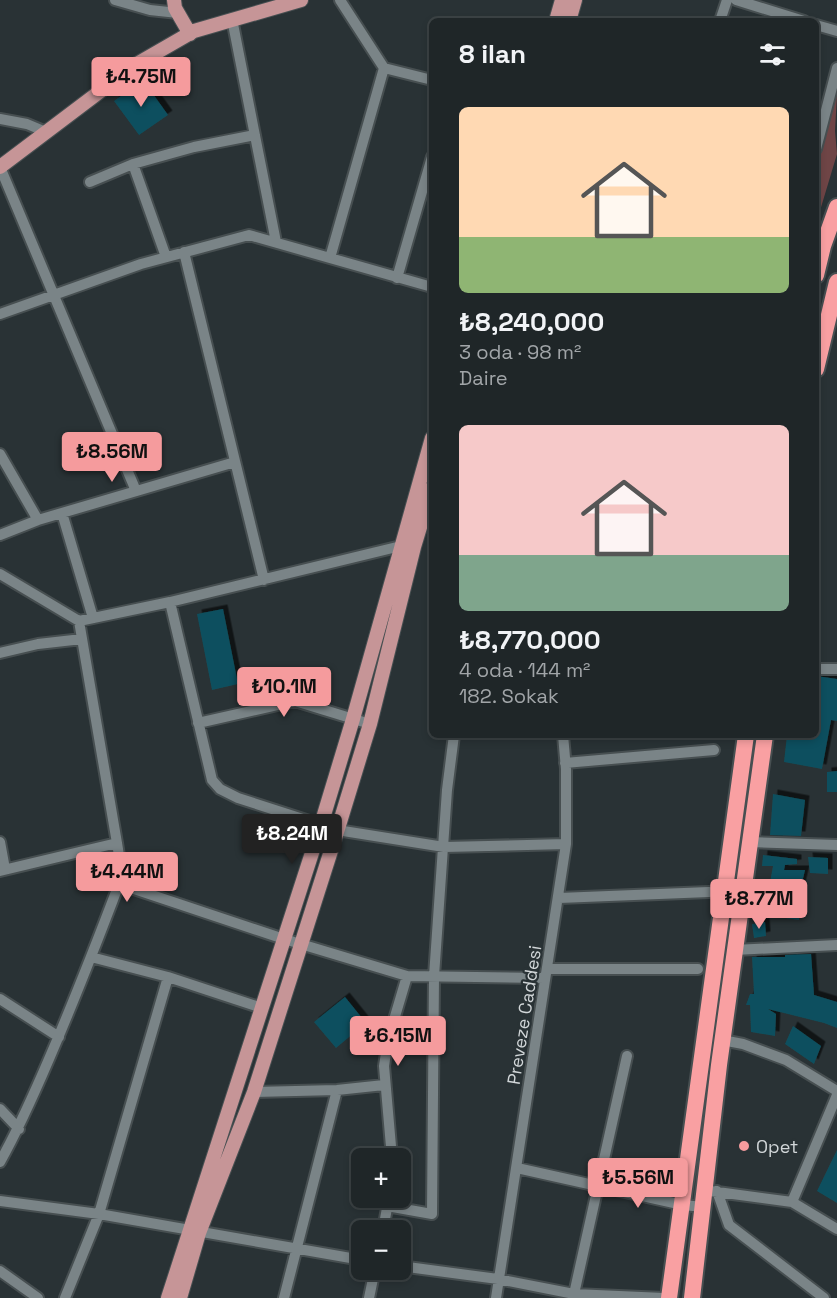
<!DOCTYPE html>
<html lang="tr">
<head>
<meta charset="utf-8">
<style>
  body { margin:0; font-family:"Space Grotesk",sans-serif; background:#272e30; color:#f1f3f6; height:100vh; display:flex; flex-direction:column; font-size:22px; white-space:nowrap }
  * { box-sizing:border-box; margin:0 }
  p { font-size:20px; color:#a1a5a8 }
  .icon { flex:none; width:33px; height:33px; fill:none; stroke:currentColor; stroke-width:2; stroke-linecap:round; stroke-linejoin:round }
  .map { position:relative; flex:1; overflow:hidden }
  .panel { position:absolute; left:429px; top:18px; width:390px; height:720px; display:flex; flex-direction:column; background:#1f2628; border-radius:9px; box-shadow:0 3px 9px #0003,0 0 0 2px #3c4345 }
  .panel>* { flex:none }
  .buttons { position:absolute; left:351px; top:1148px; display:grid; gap:12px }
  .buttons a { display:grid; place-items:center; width:60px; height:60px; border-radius:9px; background:#1f2628; box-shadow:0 3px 9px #0003,0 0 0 2px #3c4345; font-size:30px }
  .price { position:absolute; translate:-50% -51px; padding:0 14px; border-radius:6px; background:#f59b9d; color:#111; font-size:20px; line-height:39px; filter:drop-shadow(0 2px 3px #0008) }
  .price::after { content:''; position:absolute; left:50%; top:36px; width:18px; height:14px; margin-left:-9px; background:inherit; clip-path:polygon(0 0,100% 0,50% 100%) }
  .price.selected { background:#222; color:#fff }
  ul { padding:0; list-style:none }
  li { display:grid; align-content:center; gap:12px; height:318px; padding:0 30px }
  li span { display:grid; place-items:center; height:186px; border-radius:9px; color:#555 }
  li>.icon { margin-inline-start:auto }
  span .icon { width:108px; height:108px; fill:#fffc; stroke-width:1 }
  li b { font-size:26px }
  h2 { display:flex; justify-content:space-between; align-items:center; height:72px; padding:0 30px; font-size:26px }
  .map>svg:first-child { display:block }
  .green { fill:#6f4546 }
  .building { fill:#11505e; filter:url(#shadow) }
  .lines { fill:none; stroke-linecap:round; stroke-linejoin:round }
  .minor-casing { stroke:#474f51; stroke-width:14 }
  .major-casing { stroke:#474f51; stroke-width:16 }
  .highway-casing { stroke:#474f51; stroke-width:20 }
  .minor { stroke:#7a8487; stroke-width:10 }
  .major { stroke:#c69597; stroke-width:14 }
  .highway { stroke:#f9a0a2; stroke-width:16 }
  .poi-dot { fill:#f59b9d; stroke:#293235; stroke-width:2 }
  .labels { text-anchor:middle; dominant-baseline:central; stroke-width:4.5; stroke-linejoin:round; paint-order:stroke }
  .street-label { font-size:18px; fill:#d1d6d8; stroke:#293235 }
  .poi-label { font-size:18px; fill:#d1d6d8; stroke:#293235; text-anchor:start }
</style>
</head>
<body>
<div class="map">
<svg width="837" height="1298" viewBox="0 0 837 1298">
  <defs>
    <filter id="shadow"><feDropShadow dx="4.5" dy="-4.5" stdDeviation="0" flood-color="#0009"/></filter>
  </defs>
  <rect width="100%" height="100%" fill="#293235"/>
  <path class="green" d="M 837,94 L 835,131 L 837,154 L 816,224 L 816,171 Z"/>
  <path class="building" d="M 143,80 L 168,115 L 139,135 L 114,101 Z
    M 223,609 L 238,684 L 212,690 L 197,614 Z
    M 816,676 L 837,679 L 837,721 L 831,720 L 822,769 L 784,762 L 787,735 L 816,735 Z
    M 837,771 L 837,792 L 827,792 L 827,772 Z
    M 773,794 L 805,800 L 801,836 L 770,835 Z
    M 763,855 L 797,859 L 797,864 L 785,865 L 784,870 L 805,870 L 799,895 L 799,920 L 764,915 L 773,866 L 762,866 Z
    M 808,857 L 828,858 L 828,874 L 810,873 Z
    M 765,922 L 766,936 L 754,938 L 752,924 Z
    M 811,954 L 814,995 L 837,1002 L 837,1028 L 824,1023 L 768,1009 L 776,1014 L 775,1036 L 751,1032 L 750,1005 L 746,1005 L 750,994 L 754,994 L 752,957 L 785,957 L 785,955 Z
    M 345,997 L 366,1023 L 336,1048 L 314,1022 Z
    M 793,1026 L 821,1046 L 814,1064 L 785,1044 Z
    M 837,1150 L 837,1203 L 817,1191 Z"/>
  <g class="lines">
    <defs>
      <path id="minor" d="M 115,0 L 150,10 L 178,13
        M 340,0 L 384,68 L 432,80
        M 736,0 L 804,21
        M 232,19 L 276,242
        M 720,21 L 727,0
        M 816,25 L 837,31
        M 0,119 L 27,124 L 46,132
        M 816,149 L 837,68
        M 133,164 L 166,257
        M 0,167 L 136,491
        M 90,182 L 133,164 L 194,147 L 255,135
        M 184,252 L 264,580
        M 330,258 L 384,68
        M 397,278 L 432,157
        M 0,314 L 141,264 L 249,235 L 432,287
        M 0,454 L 38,520
        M 62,513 L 93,618
        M 0,535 L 38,520 L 235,462
        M 0,574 L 79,621 L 170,602 L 401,546 L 408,547
        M 170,602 L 212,780 L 220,789 L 238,798 L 337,830 L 444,847 L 566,844
        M 0,653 L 38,644 L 82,639
        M 816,669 L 837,669
        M 198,723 L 295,701 L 370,724
        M 565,763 L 714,750
        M 0,842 L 5,869
        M 750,842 L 837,845
        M 0,871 L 117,843
        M 119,884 L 284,939 L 407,976 L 545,978
        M 559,898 L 709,892
        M 734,950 L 837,945
        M 91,957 L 168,977 L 262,1008
        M 548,969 L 698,969
        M 0,999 L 59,1037
        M 722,1040 L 743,1044 L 786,1060 L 837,1091
        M 254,1092 L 337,1090 L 384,1085
        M 0,1109 L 19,1129
        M 392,1158 L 384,1066 L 388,1040 L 407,976
        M 0,1162 C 19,1128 34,1094 49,1059 C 74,1001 97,942 119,884 L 120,862 L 117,843 L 79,621
        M 517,1168 L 683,1205 L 703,1207
        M 710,1191 L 792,1202 L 837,1229
        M 717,1191 L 729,1225 L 824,1298
        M 0,1201 L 99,1214 L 362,1260
        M 792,1202 L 837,1095
        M 387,1206 L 432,1214 L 434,976 L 447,790 L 454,735
        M 383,1230 L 389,1197
        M 400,1266 L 498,1279 L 574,1294 L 664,1298
        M 0,1271 L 38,1298
        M 574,1294 L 627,1056
        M 65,1298 L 99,1214 L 168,977
        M 284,1298 L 337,1090
        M 369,1298 L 375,1269
        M 496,1298 L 566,844 L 566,769 L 563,735"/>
      <path id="major" d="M 174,0 L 175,8 L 190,34
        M 556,21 L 562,0
        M 569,21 L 575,0
        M 0,167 L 135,65 L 194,31 L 301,0
        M 168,1298 L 320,828 L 353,719 L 432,438
        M 180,1298 L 199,1233 L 254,1092 L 336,835 L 370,724 L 414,547 L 432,488"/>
      <path id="highway" d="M 816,275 L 823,246 L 837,207
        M 816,369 L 837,282
        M 669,1298 L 746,735
        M 692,1298 L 719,1065 L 765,735"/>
    </defs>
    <use href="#minor" class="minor-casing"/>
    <use href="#major" class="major-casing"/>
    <use href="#highway" class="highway-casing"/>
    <use href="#minor" class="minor"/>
    <use href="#major" class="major"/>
    <use href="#highway" class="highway"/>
  </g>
  <circle class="poi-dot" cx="744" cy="1146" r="6"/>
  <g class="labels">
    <g class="street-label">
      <text transform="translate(524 1015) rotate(-81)">Preveze Caddesi</text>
    </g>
    <g class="poi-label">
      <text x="756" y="1146">Opet</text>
    </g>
  </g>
</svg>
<div class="buttons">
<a>+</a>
<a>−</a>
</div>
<b class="price" style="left:141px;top:108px">₺4.75M</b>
<b class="price" style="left:112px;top:483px">₺8.56M</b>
<b class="price" style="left:284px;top:718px">₺10.1M</b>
<b class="price selected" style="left:292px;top:865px">₺8.24M</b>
<b class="price" style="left:127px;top:903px">₺4.44M</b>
<b class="price" style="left:759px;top:930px">₺8.77M</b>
<b class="price" style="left:398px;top:1067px">₺6.15M</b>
<b class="price" style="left:638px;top:1209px">₺5.56M</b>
<section class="panel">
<h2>8 ilan<svg class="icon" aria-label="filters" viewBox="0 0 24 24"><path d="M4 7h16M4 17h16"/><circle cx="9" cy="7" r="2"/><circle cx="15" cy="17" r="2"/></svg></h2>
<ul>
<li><span style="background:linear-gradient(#ffd9b3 70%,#8fb573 0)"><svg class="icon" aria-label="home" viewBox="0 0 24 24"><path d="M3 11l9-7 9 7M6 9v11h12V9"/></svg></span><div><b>₺8,240,000</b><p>3 oda · 98 m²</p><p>Daire</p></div></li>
<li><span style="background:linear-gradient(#f6c9c9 70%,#7fa58c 0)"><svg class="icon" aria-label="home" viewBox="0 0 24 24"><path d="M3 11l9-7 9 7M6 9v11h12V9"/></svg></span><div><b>₺8,770,000</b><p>4 oda · 144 m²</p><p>182. Sokak</p></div></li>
</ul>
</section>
</div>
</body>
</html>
